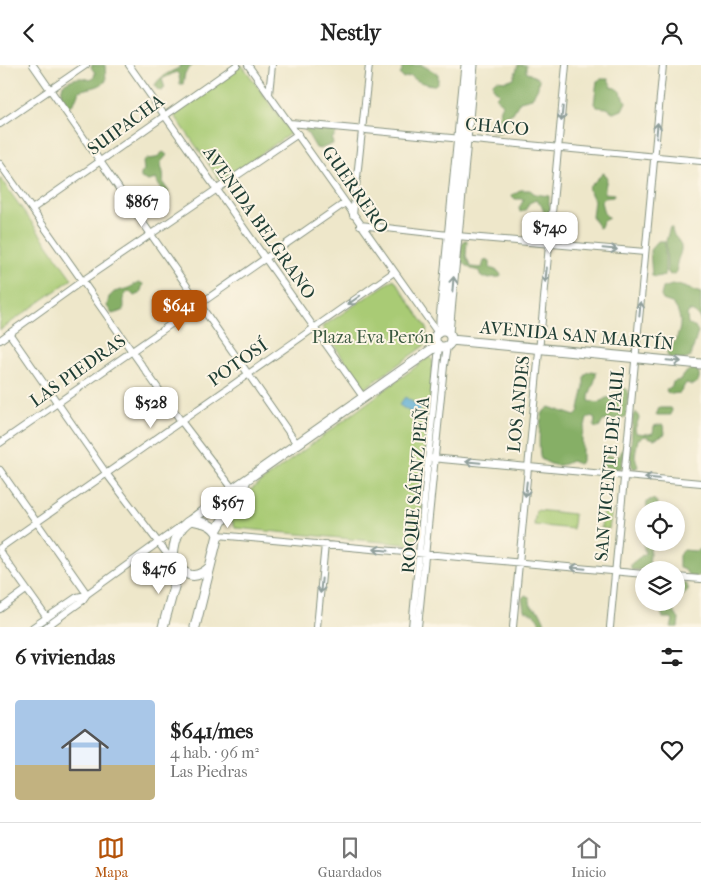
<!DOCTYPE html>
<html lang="es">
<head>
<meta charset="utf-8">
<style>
  body { margin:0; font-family:"IM FELL French Canon",serif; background:#f6f6f6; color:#222; height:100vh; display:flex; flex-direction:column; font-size:19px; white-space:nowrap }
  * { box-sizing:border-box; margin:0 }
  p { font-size:16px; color:#767676 }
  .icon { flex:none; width:28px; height:28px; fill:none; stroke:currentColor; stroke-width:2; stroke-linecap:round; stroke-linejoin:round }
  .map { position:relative; height:562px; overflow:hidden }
  .panel { display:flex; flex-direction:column; background:#fff; flex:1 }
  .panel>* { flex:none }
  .buttons { position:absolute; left:635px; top:436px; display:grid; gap:10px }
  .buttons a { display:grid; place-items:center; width:50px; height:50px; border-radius:50%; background:#fff; box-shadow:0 2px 8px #0003; font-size:25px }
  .price { position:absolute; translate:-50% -42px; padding:0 11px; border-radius:10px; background:#fff; color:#222; font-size:16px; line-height:32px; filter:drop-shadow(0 1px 2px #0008) }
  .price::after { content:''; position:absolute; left:50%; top:30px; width:15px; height:11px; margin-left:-8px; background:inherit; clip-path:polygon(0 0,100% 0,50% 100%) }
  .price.active { background:#b45309; color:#fff }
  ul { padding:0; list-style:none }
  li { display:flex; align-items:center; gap:15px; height:125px; padding:0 15px }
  li span { display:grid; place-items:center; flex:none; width:140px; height:100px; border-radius:5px; color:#555 }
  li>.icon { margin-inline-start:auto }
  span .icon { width:60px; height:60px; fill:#fffc; stroke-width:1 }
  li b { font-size:21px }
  h2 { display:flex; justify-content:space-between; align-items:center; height:60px; padding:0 15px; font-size:21px }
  header { display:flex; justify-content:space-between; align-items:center; height:65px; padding:0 15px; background:#fff; font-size:22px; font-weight:700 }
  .menu { display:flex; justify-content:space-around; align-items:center; height:70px; border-top:1px solid #e0e0e0; background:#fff; font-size:14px; color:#767676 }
  .menu a { display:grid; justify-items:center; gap:2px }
  .menu .active { color:#b45309 }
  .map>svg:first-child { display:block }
  .green { fill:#a9cb74; stroke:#648454 }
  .forest { fill:#86af66; stroke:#52764d }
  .water { fill:#55a9d1; stroke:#3a7382 }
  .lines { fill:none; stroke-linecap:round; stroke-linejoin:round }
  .street-casing { stroke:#86927f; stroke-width:8 }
  .secondary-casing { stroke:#86927f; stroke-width:11 }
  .street { stroke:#fff; stroke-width:6 }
  .secondary { stroke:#fff; stroke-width:9 }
  .oneway { stroke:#8f9e9a }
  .labels { text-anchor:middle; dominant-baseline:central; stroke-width:4; stroke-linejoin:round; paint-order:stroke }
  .street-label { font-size:18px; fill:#1f3d34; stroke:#fcf5e5 }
  .park-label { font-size:18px; fill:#3b5941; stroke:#fcf5e5 }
</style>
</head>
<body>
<header><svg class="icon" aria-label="back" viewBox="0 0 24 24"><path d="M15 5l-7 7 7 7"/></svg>Nestly<svg class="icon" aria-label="person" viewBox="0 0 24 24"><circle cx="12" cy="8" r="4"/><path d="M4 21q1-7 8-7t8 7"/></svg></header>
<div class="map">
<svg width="701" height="562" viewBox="0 0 701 562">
  <rect width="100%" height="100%" fill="#fcf5e5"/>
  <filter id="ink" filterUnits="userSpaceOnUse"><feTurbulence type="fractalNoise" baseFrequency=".02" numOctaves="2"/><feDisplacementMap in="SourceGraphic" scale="10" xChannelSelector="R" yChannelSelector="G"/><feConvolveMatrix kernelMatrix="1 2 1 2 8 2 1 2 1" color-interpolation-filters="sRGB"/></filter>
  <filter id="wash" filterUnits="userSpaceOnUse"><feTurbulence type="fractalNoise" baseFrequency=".0096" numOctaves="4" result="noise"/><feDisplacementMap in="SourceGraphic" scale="20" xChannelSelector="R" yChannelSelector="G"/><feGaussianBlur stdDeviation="1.12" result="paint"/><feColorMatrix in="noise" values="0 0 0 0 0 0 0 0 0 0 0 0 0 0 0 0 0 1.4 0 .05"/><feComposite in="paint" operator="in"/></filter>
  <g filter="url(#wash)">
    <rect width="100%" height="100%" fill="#eee7ca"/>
    <path class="green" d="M 242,0 L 291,68 L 221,117 L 173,48 Z
      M 0,113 L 72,214 L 0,265 Z
      M 394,214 L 427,263 L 425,280 L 364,324 L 322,262 Z
      M 429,292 L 433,296 L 420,475 L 413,480 L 236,463 L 230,453 L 249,426 Z
      M 536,445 L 574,449 L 573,464 L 534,460 Z
      M 603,445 L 612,446 L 609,464 L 601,463 Z"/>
    <path class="forest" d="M 92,0 L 105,0 L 106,16 C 97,24 89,22 79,26 L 74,38 L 69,41 L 60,32 L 63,19 C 73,13 80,11 91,15 L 94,12 L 95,8 L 91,2 Z
      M 181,0 L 193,0 L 185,8 L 183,19 L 180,19 L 179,10 L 176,7 L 162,14 L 165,23 L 161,26 L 158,25 L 155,20 C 160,11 170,7 179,3 Z
      M 399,0 L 422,0 L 438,9 L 438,17 L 435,20 C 427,20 417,17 411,11 L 403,13 L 400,10 L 402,6 L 402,2 Z
      M 518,0 L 526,0 L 526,7 L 539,14 L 538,22 L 532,33 L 520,36 L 513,48 L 505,52 L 502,65 L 500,68 L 491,66 C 491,60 493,58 498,56 L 502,39 L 496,32 L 499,29 L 493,22 L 493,18 L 496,15 L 506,16 L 514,13 Z
      M 601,14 L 608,14 L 612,22 C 620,24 623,30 626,37 L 622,45 L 614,48 L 607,43 L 597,42 L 594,39 L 597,16 Z
      M 303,61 L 335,65 L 336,69 L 332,74 L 333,79 L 320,84 L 316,83 Z
      M 163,87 L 167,90 L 161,97 C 161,106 165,106 163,118 L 169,127 L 168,128 L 161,125 L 156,114 L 148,116 L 141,113 L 141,109 L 144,105 L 143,97 L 147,94 L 156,93 Z
      M 603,108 L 605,109 L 607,113 L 604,128 L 614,129 L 613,132 L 604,133 L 601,137 L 604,148 L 609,153 L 603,156 L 601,162 L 599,163 L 592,152 L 594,135 L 588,123 Z
      M 520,125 L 530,125 L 535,129 L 549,131 L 549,139 L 551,143 L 548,151 L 550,155 L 546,176 L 533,172 L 536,169 L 536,163 L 543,161 L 546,158 C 544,149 544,140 536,135 L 529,138 L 525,146 L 520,147 L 519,143 L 524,134 L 515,134 L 512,131 L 513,129 L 517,128 Z
      M 670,162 L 672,163 C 672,172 679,173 681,181 C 682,187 678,192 677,198 C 676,203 678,205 674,209 L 670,210 L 667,206 L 666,176 Z
      M 465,175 L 467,175 L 466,191 L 471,202 L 482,203 L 484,196 L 488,195 L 490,196 L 490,203 L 498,206 L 501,210 L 500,212 C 492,212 488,214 481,212 L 479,206 L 471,204 L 461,196 L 461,188 L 460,184 L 461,180 Z
      M 658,176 L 664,176 L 665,178 L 665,210 L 656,212 L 652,211 L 650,185 Z
      M 139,217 L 143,219 L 140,229 L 134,231 L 129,226 C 120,232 126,238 123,246 L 112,249 L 107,241 L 109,232 L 114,227 L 129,223 Z
      M 672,220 L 678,220 L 701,228 L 701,257 C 699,251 696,247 689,246 L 687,250 L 688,259 L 696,263 L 698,267 L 691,290 L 689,293 L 682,295 L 669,293 L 667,289 L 667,284 C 680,275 685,254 674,240 C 672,237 667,237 663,235 L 661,231 L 663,223 Z
      M 693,302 L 695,302 C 701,307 701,317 693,320 L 686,318 L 680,328 L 671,329 L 667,327 L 666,325 L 672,321 L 673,317 L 680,315 L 683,310 Z
      M 592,306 L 596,307 C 597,317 588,326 589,336 L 598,338 L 606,333 L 614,332 L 624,323 L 628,325 L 628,339 L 626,352 L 603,356 L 599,363 L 594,362 L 595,353 L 591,351 L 587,354 L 582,371 L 582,396 L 579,399 L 571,396 C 558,403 553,401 541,394 C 538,386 539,355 543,348 C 544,345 547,344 549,342 L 575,351 L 578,348 L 584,322 L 584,313 L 587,308 Z
      M 659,343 L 671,343 L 672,344 L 671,350 L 656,350 Z
      M 636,347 L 639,353 L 635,364 L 636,368 L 649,369 L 653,368 L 654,361 L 662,359 L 664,360 L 665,369 L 654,374 L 645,371 L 638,374 L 635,391 L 638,402 L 634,404 L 632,401 L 630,394 L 633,350 Z
      M 622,384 L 625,385 L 622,402 L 618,404 L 601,401 C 598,387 611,392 620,391 Z
      M646.5 440a5.5 5.5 0 1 1 11 0a5.5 5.5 0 1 1-11 0Z
      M 644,473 L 644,478 L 651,478 L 649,500 L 642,505 L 631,505 L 631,499 L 645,488 L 643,479 Z
      M 701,484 L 701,510 L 696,512 L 689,511 L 685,505 L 679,503 L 679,490 L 684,485 L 695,486 Z
      M 676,517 L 685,518 L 688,522 L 688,526 L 674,540 L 674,547 L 679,554 L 678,562 L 671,562 L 673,555 L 671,553 L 663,553 L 660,544 L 656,543 L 655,541 L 657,538 L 676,538 Z
      M 525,530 L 529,532 L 531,541 L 540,547 L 546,560 L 555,560 L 559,558 L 562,562 L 540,562 C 540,552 533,548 524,545 L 522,533 Z"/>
    <path class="water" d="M 405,332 L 422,343 L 416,351 L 399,340 Z"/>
  </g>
  <g filter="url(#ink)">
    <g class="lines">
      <defs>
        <path id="street" d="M 33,0 L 297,379
          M 129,0 L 363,332
          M 248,0 L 438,268
          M 269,29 L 272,0
          M 290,58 L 701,96
          M 0,59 L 86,0
          M 0,99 L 181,356 L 233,424
          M 32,144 L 237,0
          M 353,150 L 369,0
          M 360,160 L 457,171 L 645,187
          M 9,268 L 106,408 L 173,497
          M 0,275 L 82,216 L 298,69
          M 0,378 L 345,138
          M 431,393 L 701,418
          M 0,405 L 87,529
          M 218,470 L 644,509
          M 0,483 L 394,207
          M 0,487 L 47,553
          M 676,512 L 701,514
          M 0,544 L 26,525
          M 33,562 L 77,532 L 86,530
          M 46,562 L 82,536 L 87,529 L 181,461
          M 317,562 L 325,479
          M 412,562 L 439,281
          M 418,562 L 444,301 L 447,281
          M 513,562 L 566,0
          M 610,562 L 663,0"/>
        <path id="secondary" d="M 441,266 L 441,254 L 466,0
          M435 274a8 8 0 1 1 16 0a8 8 0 1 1-16 0Z
          M 448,268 L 473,0
          M 451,275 L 701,299
          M 191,455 L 233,424 L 438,280
          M 191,455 C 202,457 214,459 218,470 L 210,502 C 194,517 185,510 173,497 C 173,481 176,463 191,455 Z
          M 216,466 L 245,418
          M 163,562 L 179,504
          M 195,562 L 210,502"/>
      </defs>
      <use href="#street" class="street-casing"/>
      <use href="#secondary" class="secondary-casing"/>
      <use href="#street" class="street"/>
      <use href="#secondary" class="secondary"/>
    </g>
    <defs><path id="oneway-shaft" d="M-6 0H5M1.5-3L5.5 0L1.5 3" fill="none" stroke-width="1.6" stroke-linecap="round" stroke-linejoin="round" transform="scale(1.25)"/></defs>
    <g class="oneway">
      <use href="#oneway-shaft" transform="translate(562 49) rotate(96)"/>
      <use href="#oneway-shaft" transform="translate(657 65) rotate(-85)"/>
      <use href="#oneway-shaft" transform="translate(610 184) rotate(5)"/>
      <use href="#oneway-shaft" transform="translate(546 210) rotate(96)"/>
      <use href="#oneway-shaft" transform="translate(453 219) rotate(-85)"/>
      <use href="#oneway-shaft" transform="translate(354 235) rotate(145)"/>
      <use href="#oneway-shaft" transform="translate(640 244) rotate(-85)"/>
      <use href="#oneway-shaft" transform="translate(674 296) rotate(5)"/>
      <use href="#oneway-shaft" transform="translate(473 397) rotate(-175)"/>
      <use href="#oneway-shaft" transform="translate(652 413) rotate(-175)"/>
      <use href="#oneway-shaft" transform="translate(526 424) rotate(96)"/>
      <use href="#oneway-shaft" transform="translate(381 485) rotate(-174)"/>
      <use href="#oneway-shaft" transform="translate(578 503) rotate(-175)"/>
      <use href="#oneway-shaft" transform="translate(321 521) rotate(95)"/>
    </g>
  </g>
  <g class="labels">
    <g class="street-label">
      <text transform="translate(126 60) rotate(-36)">SUIPACHA</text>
      <text transform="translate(497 62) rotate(5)">CHACO</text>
      <text transform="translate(355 125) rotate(55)">GUERRERO</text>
      <text transform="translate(259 158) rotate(55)">AVENIDA BELGRANO</text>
      <text transform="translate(577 271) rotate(5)">AVENIDA SAN MARTÍN</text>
      <text transform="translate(238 298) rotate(-35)">POTOSÍ</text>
      <text transform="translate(78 306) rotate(-35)">LAS PIEDRAS</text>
      <text transform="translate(519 339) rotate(-84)">LOS ANDES</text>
      <text transform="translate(610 399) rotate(-85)">SAN VICENTE DE PAUL</text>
      <text transform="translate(416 420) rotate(-85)">ROQUE SÁENZ PEÑA</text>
    </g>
    <g class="park-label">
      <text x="373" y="272">Plaza Eva Perón</text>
    </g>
  </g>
</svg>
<div class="buttons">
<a><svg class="icon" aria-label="locate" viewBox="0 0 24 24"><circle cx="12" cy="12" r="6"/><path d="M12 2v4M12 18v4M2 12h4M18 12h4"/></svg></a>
<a><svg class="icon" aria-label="layers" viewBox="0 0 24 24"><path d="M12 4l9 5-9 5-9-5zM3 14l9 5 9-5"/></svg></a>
</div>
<b class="price" style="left:142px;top:163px">$867</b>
<b class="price" style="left:550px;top:189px">$740</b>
<b class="price active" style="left:179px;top:267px">$641</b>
<b class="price" style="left:151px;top:364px">$528</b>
<b class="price" style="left:228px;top:464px">$567</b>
<b class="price" style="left:159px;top:530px">$476</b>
</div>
<section class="panel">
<h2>6 viviendas<svg class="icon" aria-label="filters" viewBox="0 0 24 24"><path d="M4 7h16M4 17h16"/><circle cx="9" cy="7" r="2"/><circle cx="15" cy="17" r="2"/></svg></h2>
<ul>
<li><span style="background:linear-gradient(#a9c7e8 65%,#c2b280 0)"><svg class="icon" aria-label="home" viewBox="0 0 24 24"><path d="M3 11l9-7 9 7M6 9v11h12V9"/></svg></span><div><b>$641/mes</b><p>4 hab. · 96 m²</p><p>Las Piedras</p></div><svg class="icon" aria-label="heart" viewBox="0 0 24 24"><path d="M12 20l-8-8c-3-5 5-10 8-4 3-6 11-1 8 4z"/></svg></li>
</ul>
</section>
<nav class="menu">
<a class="active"><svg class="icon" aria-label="map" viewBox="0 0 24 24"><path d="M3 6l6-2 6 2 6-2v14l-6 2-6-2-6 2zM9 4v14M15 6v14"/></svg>Mapa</a>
<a><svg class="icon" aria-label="saved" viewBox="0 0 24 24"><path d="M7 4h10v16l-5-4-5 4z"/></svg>Guardados</a>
<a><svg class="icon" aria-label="home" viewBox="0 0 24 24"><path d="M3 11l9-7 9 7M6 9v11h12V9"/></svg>Inicio</a>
</nav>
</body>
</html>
